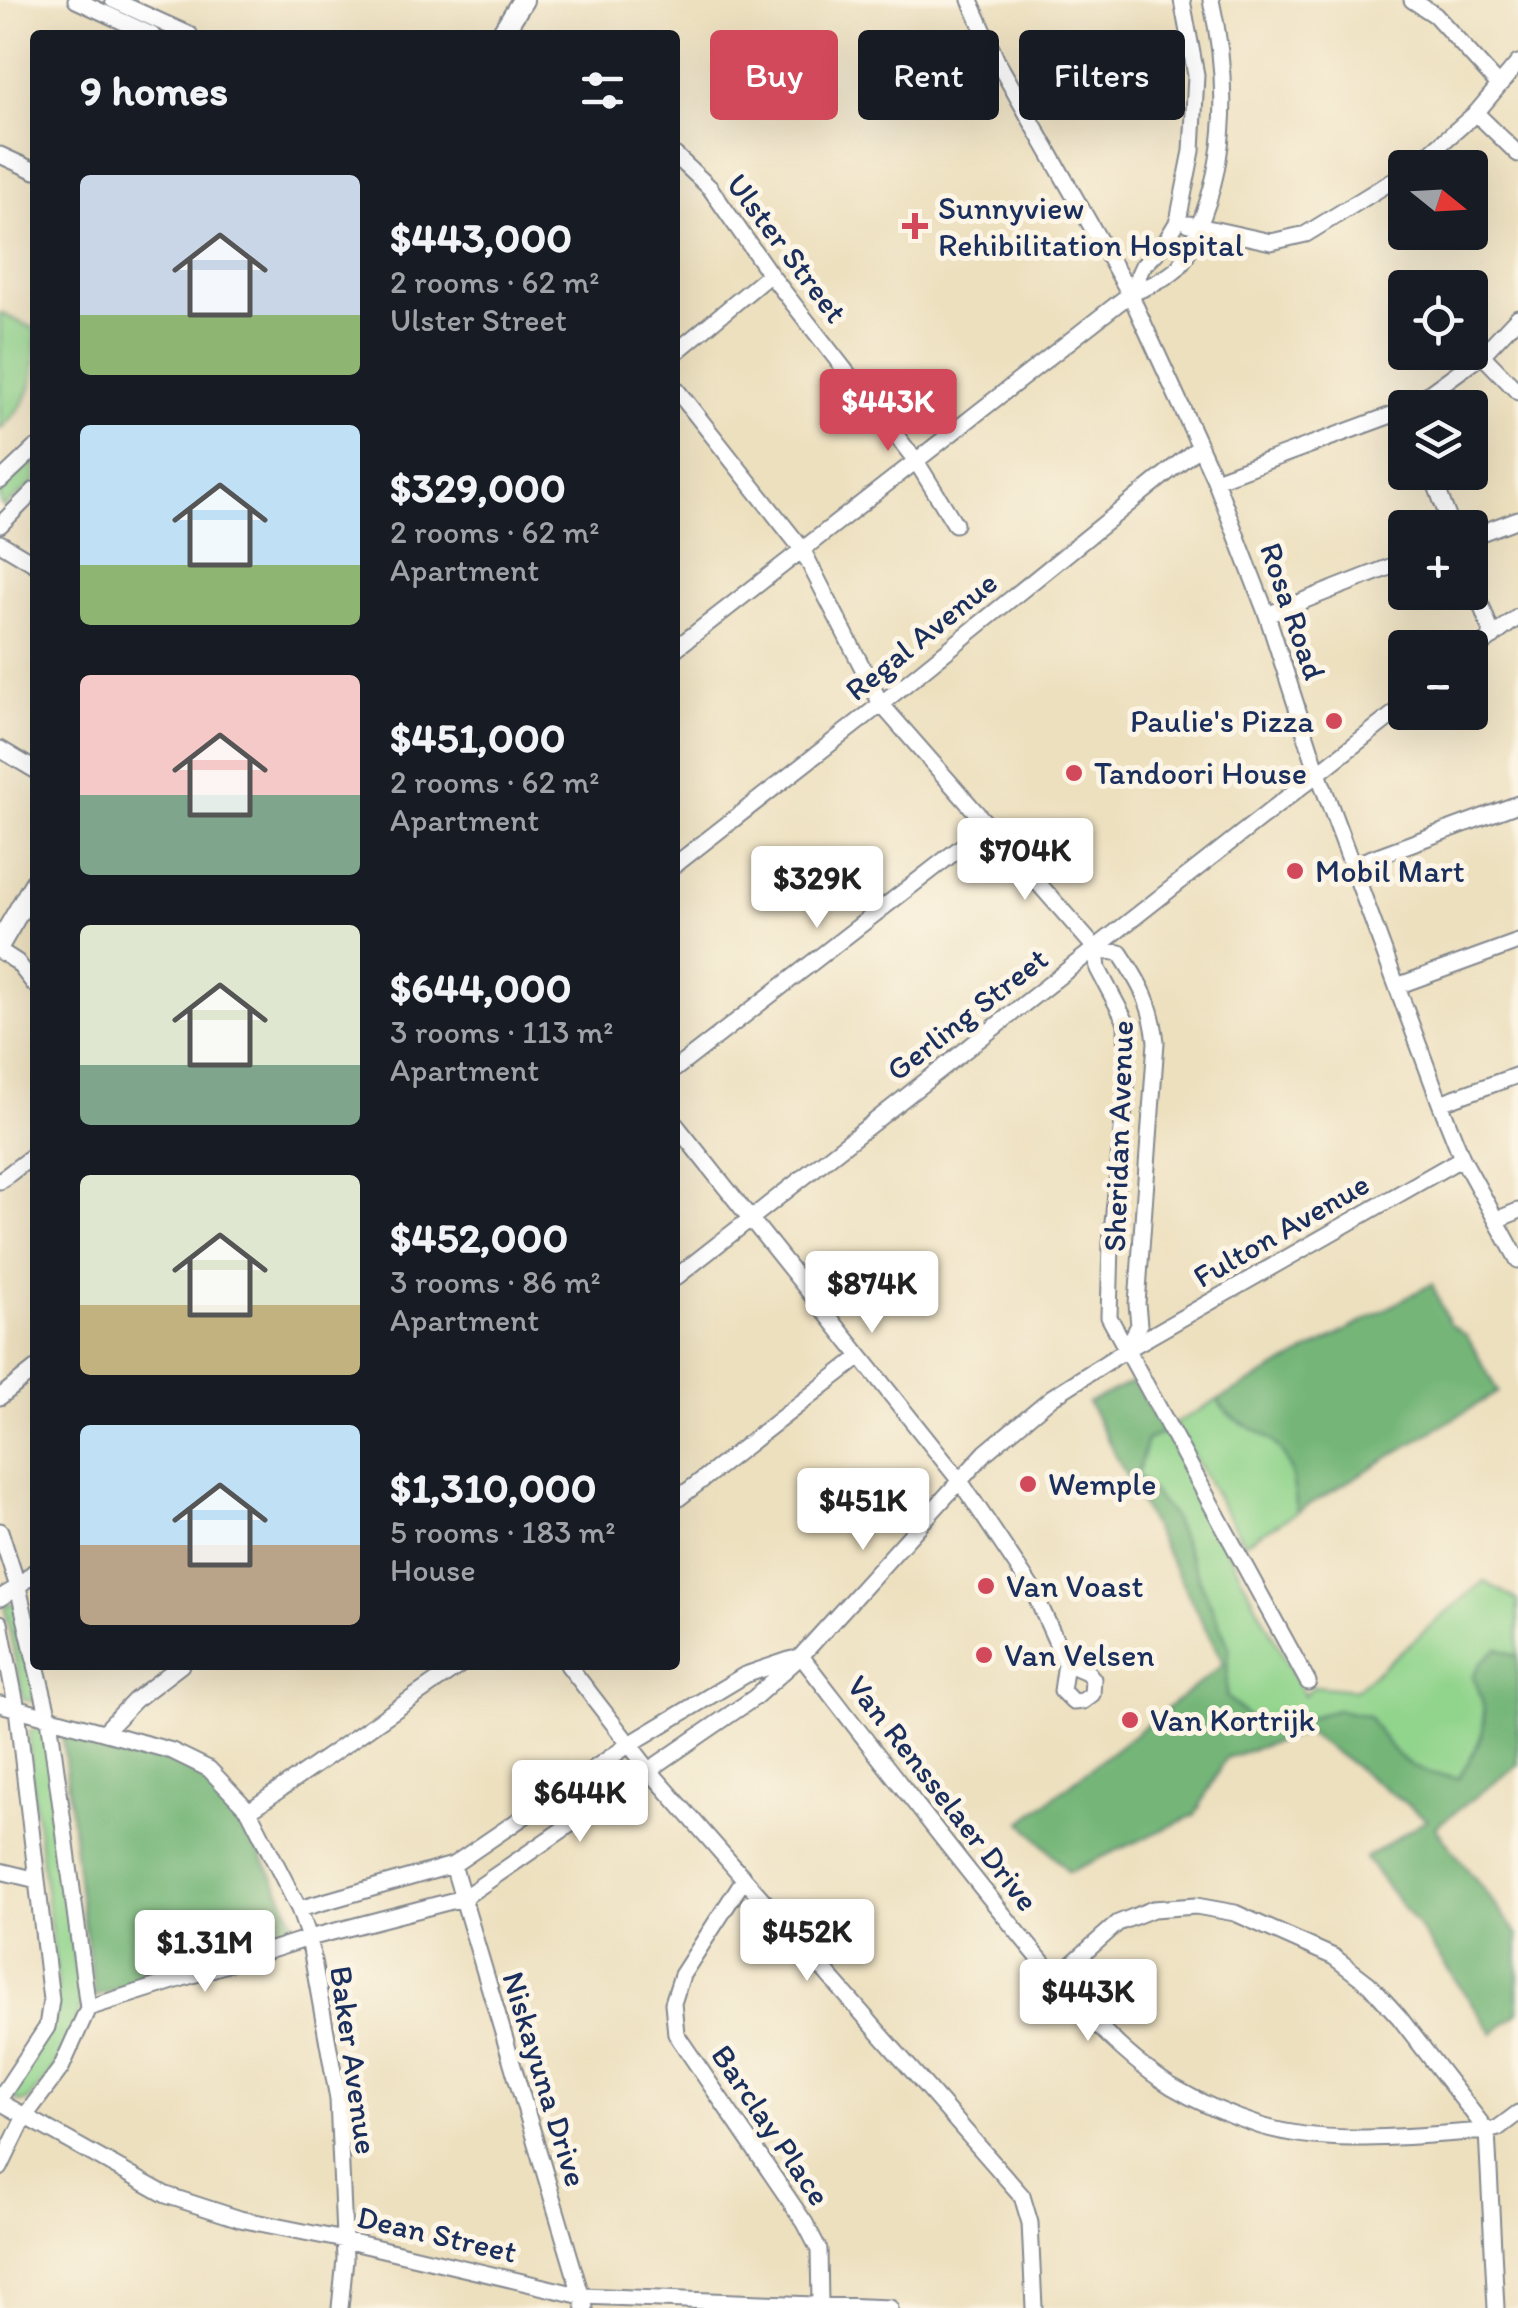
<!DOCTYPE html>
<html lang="en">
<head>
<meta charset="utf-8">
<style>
  body { margin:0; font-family:Itim,sans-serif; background:#242831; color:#f1f3f6; height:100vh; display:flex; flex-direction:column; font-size:38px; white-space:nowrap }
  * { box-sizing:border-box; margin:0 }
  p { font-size:32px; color:#9ea1a6 }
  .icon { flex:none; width:55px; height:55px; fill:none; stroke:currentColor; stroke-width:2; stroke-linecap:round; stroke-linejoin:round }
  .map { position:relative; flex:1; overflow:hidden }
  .details { position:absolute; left:30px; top:30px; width:650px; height:1640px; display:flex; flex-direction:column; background:#171b24; border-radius:10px; box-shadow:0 10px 40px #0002 }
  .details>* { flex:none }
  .banner { position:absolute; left:710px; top:30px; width:658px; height:90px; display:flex; gap:20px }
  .needle { width:65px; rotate:108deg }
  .controls { position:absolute; left:1388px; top:150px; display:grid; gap:20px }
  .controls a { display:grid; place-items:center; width:100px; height:100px; border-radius:10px; background:#171b24; box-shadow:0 10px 40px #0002; font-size:50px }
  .price { position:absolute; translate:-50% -85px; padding:0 22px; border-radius:10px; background:#fff; color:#222; font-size:32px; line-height:65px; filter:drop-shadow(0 2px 5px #0008) }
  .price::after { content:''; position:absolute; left:50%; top:60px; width:30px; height:22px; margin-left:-15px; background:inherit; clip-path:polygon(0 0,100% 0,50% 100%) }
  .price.current { background:#d1495b; color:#fff }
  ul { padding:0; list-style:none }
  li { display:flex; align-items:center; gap:30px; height:250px; padding:0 50px }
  li span { display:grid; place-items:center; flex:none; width:280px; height:200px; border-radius:10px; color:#555 }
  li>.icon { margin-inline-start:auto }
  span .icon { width:120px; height:120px; fill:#fffc; stroke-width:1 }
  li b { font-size:42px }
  h2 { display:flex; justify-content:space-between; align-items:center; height:120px; padding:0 50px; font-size:42px }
  .pill { padding:0 35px; border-radius:10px; background:#171b24; box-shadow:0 10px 40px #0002; font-size:35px; line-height:90px }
  .pill.current { background:#d1495b; color:#fff }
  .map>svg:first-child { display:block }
  .green { fill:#91d48c; stroke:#568275; stroke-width:2.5 }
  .forest { fill:#74b678; stroke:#48726b; stroke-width:2.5 }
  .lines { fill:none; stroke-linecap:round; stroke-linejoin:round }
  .minor-casing { stroke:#84888e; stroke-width:19 }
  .major-casing { stroke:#84888e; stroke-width:24 }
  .minor { stroke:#fff; stroke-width:15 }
  .major { stroke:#fff; stroke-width:20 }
  .poi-dot { fill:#d1495b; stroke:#fcf5e5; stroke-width:4 }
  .labels { text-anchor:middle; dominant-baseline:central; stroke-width:10; stroke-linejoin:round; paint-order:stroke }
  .poi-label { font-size:32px; fill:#1b2f5e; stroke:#fcf5e5; text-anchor:start }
  .street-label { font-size:32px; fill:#1b2f5e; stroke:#fcf5e5 }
</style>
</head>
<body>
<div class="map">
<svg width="1518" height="2308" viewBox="0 0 1518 2308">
  <rect width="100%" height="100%" fill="#fcf5e5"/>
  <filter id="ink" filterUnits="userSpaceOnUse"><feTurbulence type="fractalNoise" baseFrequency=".01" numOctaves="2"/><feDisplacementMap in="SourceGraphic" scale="20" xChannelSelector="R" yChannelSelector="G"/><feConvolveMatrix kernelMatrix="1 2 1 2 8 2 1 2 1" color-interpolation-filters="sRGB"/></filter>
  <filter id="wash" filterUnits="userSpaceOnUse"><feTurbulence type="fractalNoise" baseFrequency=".0048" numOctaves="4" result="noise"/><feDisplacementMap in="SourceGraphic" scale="40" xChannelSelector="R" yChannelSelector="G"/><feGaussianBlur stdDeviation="2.25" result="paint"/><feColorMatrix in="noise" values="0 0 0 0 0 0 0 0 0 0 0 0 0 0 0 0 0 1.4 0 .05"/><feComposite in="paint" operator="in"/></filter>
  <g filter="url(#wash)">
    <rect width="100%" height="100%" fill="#ede0bf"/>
    <path class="green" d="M 0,313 L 35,329 C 35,375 37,396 0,429 Z
      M 35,456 L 35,482 L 4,507 L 0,503 L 0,490 Z
      M 1218,1400 C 1230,1424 1258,1426 1275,1444 C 1293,1462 1294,1488 1297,1512 L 1244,1543 L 1174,1424 Z
      M 1165,1432 L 1304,1695 L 1314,1686 L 1355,1690 L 1484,1581 L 1518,1601 L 1518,1657 L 1498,1648 L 1484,1698 L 1483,1741 L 1458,1779 C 1404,1771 1398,1759 1368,1716 L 1337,1710 L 1261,1730 L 1226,1696 L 1229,1647 L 1172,1516 L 1137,1474 L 1147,1440 Z
      M 8,1602 L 18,1607 L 38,1697 L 36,1702 L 23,1699 L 5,1609 Z
      M 34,1729 L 40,1729 L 46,1735 L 80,2001 C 78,2035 51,2077 27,2101 L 18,2102 L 14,2097 L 15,2087 L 55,2018 L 57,1979 L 30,1766 L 29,1733 Z"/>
    <path class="forest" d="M 1432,1284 L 1449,1324 L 1467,1336 L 1498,1392 L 1297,1512 C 1294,1488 1293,1462 1275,1444 C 1258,1426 1230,1424 1218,1400 Z
      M 1133,1382 L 1165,1432 L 1147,1440 L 1137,1474 L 1172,1516 L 1229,1647 L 1226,1696 L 1261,1730 L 1337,1710 L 1368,1716 C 1398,1759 1404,1771 1458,1778 C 1482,1741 1495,1720 1473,1677 L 1481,1662 L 1498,1648 L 1518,1657 L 1518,1765 L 1435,1827 L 1518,1935 L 1518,2012 L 1493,2034 L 1420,1929 L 1365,1858 L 1427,1819 L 1307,1732 L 1226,1758 L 1195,1815 L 1069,1872 L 1022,1822 L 1224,1664 L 1088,1402 Z
      M 62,1732 C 108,1742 160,1752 201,1777 C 234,1797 287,1896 297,1933 L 95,1997 L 79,1889 Z"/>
  </g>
  <g filter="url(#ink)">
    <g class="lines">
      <defs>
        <path id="minor" d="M 76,0 L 152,35
          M 113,0 L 190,35
          M 970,0 L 997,61 L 1130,294 L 1215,480 L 1267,615 L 1318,773 L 1440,1103 L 1462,1158 L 1518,1260
          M 1412,0 L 1435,15 L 1498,84
          M 1476,113 L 1518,154
          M 0,155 L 35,171
          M 675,155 L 710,188 L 770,274 L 916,461 L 955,524
          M 1413,168 L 1476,113 L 1518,63
          M 1189,224 L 1271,242 L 1306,234 L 1405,173
          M 1130,294 L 1142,267 L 1163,246 L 1178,221 L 1192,151 L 1196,75 L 1182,0
          M 675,353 L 770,274
          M 1482,355 L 1518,392
          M 675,388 L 802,549 L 881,704 L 1096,949 L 1098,969 L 1126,1022 L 1127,1079 L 1111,1243 L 1109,1317 L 1308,1682
          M 1409,408 L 1482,355 L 1518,317
          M 1431,472 L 1452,528
          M 1215,480 L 1405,410
          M 0,481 L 35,448
          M 0,525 L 35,490
          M 1470,537 L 1518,519
          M 0,543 L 35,564
          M 1470,575 L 1493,637
          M 1267,615 L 1405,561
          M 675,649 L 1130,294 C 1146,287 1164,281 1177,269 C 1187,259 1193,241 1198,228 C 1229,156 1228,75 1211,0
          M 1470,654 L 1518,617
          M 0,749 L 35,770
          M 675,865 L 881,704 L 1199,447
          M 1353,865 L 1518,804
          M 1096,949 L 1120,953 C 1141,985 1152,1004 1156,1042 L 1137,1304 L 1139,1325 L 1127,1348
          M 0,951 L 17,962 L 35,985
          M 1397,986 L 1518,942
          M 675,1069 L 987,827
          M 1440,1103 L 1518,1075
          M 675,1124 L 960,1481 L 1033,1590 L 1066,1663
          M 0,1181 L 35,1154
          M 1496,1220 L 1518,1211
          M 675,1278 L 1405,705
          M 0,1397 L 35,1369
          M 675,1501 L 860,1357
          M 0,1531 L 18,1587 L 35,1660
          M 0,1598 L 18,1587 L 35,1571
          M 0,1623 L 17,1709 L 51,2000 L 47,2027 L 0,2098
          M 801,1656 C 872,1748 942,1840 1016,1930 C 1061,1985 1110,2048 1171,2086 C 1198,2102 1230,2116 1261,2126 C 1330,2147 1416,2135 1487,2131 L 1498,2128 L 1518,2113
          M 1066,1663 L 1087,1672 L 1093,1679 L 1092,1694 L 1083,1701 L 1073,1702 L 1062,1691 Z
          M 568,1665 L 649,1770 L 1022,2196 L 1030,2223 L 1034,2308
          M 0,1704 L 172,1751 L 209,1769 L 249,1811 L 299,1909 L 309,1938 L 338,2099 L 345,2259 L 340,2308
          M 104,1732 L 135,1700 L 181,1665
          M 249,1811 L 460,1665
          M 453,1865 L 585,2308
          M 0,1871 L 37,1880
          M 744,1879 L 682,1975 L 673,2003 L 676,2034 L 805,2223 L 819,2250 L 820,2303
          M 299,1909 L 453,1865 L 630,1744 L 745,1675 L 792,1659
          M 1056,1978 L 1118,1923 L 1153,1909 L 1196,1906 L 1235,1913 L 1334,1957 L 1369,1984 L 1399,2017 L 1487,2131 L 1496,2308
          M 88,2008 L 309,1938 L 463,1898 L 754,1698 L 801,1656 L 986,1452 L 1052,1397 L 1126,1350 L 1462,1158
          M 0,2102 L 166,2195 L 240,2219 L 344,2240 L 582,2296 L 890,2308
          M 0,2168 L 25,2116 L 61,2068 L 88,2008 L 49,1718 L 36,1665"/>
        <path id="major" d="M 501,35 L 523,0
          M 0,943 L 35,883"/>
      </defs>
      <use href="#minor" class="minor-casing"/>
      <use href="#major" class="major-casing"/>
      <use href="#minor" class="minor"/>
      <use href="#major" class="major"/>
    </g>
  </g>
  <g class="poi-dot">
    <path d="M910 211h10v10h10v10h-10v10h-10v-10h-10v-10h10z"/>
    <circle cx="1334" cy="721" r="10"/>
    <circle cx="1074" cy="773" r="10"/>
    <circle cx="1295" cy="871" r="10"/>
    <circle cx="1028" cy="1484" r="10"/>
    <circle cx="986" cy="1586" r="10"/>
    <circle cx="984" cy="1655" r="10"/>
    <circle cx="1130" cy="1720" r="10"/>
  </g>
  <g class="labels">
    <g class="poi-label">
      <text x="938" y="208">Sunnyview<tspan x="938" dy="37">Rehibilitation Hospital</tspan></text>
      <text x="1314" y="721" text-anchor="end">Paulie's Pizza</text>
      <text x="1094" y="773">Tandoori House</text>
      <text x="1315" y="871">Mobil Mart</text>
      <text x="1048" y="1484">Wemple</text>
      <text x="1006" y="1586">Van Voast</text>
      <text x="1004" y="1655">Van Velsen</text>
      <text x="1150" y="1720">Van Kortrijk</text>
    </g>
    <g class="street-label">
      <text transform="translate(787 248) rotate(53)">Ulster Street</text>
      <text transform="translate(1293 611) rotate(71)">Rosa Road</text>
      <text transform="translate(921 636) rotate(-39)">Regal Avenue</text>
      <text transform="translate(967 1014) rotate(-38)">Gerling Street</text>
      <text transform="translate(1118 1136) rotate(-88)">Sheridan Avenue</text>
      <text transform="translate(1281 1230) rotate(-30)">Fulton Avenue</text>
      <text transform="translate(943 1793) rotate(52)">Van Rensselaer Drive</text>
      <text transform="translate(354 2060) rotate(82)">Baker Avenue</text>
      <text transform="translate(545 2079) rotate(73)">Niskayuna Drive</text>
      <text transform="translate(771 2125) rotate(56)">Barclay Place</text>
      <text transform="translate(437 2234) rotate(13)">Dean Street</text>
    </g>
  </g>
</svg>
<div class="controls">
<a><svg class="needle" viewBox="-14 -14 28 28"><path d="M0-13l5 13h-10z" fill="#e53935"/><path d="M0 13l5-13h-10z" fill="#9ea1a6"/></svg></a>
<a><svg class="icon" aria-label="locate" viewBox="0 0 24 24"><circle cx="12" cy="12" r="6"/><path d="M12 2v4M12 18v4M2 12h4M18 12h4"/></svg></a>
<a><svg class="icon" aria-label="layers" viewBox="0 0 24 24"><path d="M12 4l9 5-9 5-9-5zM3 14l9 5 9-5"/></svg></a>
<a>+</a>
<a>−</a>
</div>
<b class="price current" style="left:888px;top:454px">$443K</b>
<b class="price" style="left:1025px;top:903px">$704K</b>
<b class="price" style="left:817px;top:931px">$329K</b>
<b class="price" style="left:872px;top:1336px">$874K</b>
<b class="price" style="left:863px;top:1553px">$451K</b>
<b class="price" style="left:580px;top:1845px">$644K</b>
<b class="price" style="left:807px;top:1984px">$452K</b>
<b class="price" style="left:205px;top:1995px">$1.31M</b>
<b class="price" style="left:1088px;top:2044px">$443K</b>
<div class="banner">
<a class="pill current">Buy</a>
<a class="pill">Rent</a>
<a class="pill">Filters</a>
</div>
<section class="details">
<h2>9 homes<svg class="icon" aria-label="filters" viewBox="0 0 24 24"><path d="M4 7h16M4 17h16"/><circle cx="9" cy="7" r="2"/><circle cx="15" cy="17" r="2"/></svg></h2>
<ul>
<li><span style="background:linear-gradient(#c9d6e8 70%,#8fb573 0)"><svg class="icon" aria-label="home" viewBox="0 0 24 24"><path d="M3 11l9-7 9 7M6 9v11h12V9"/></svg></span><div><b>$443,000</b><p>2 rooms · 62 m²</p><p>Ulster Street</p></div></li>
<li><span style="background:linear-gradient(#bfe0f5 70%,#8fb573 0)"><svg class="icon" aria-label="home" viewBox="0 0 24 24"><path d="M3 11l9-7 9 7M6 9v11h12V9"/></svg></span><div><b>$329,000</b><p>2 rooms · 62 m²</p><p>Apartment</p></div></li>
<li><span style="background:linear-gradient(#f6c9c9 60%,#7fa58c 0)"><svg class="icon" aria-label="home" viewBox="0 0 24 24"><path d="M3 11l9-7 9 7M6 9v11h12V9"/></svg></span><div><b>$451,000</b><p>2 rooms · 62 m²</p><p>Apartment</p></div></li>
<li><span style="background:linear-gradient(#dfe7d0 70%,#7fa58c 0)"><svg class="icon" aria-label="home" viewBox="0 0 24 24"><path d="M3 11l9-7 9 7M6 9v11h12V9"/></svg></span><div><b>$644,000</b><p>3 rooms · 113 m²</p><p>Apartment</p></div></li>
<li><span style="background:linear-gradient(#dfe7d0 65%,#c2b280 0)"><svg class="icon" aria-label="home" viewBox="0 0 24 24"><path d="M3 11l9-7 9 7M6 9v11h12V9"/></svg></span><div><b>$452,000</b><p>3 rooms · 86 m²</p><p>Apartment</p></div></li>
<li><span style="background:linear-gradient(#bfe0f5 60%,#b9a48a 0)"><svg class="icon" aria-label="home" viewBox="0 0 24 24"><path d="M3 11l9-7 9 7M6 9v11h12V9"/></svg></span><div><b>$1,310,000</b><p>5 rooms · 183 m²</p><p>House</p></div></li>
</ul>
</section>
</div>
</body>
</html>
